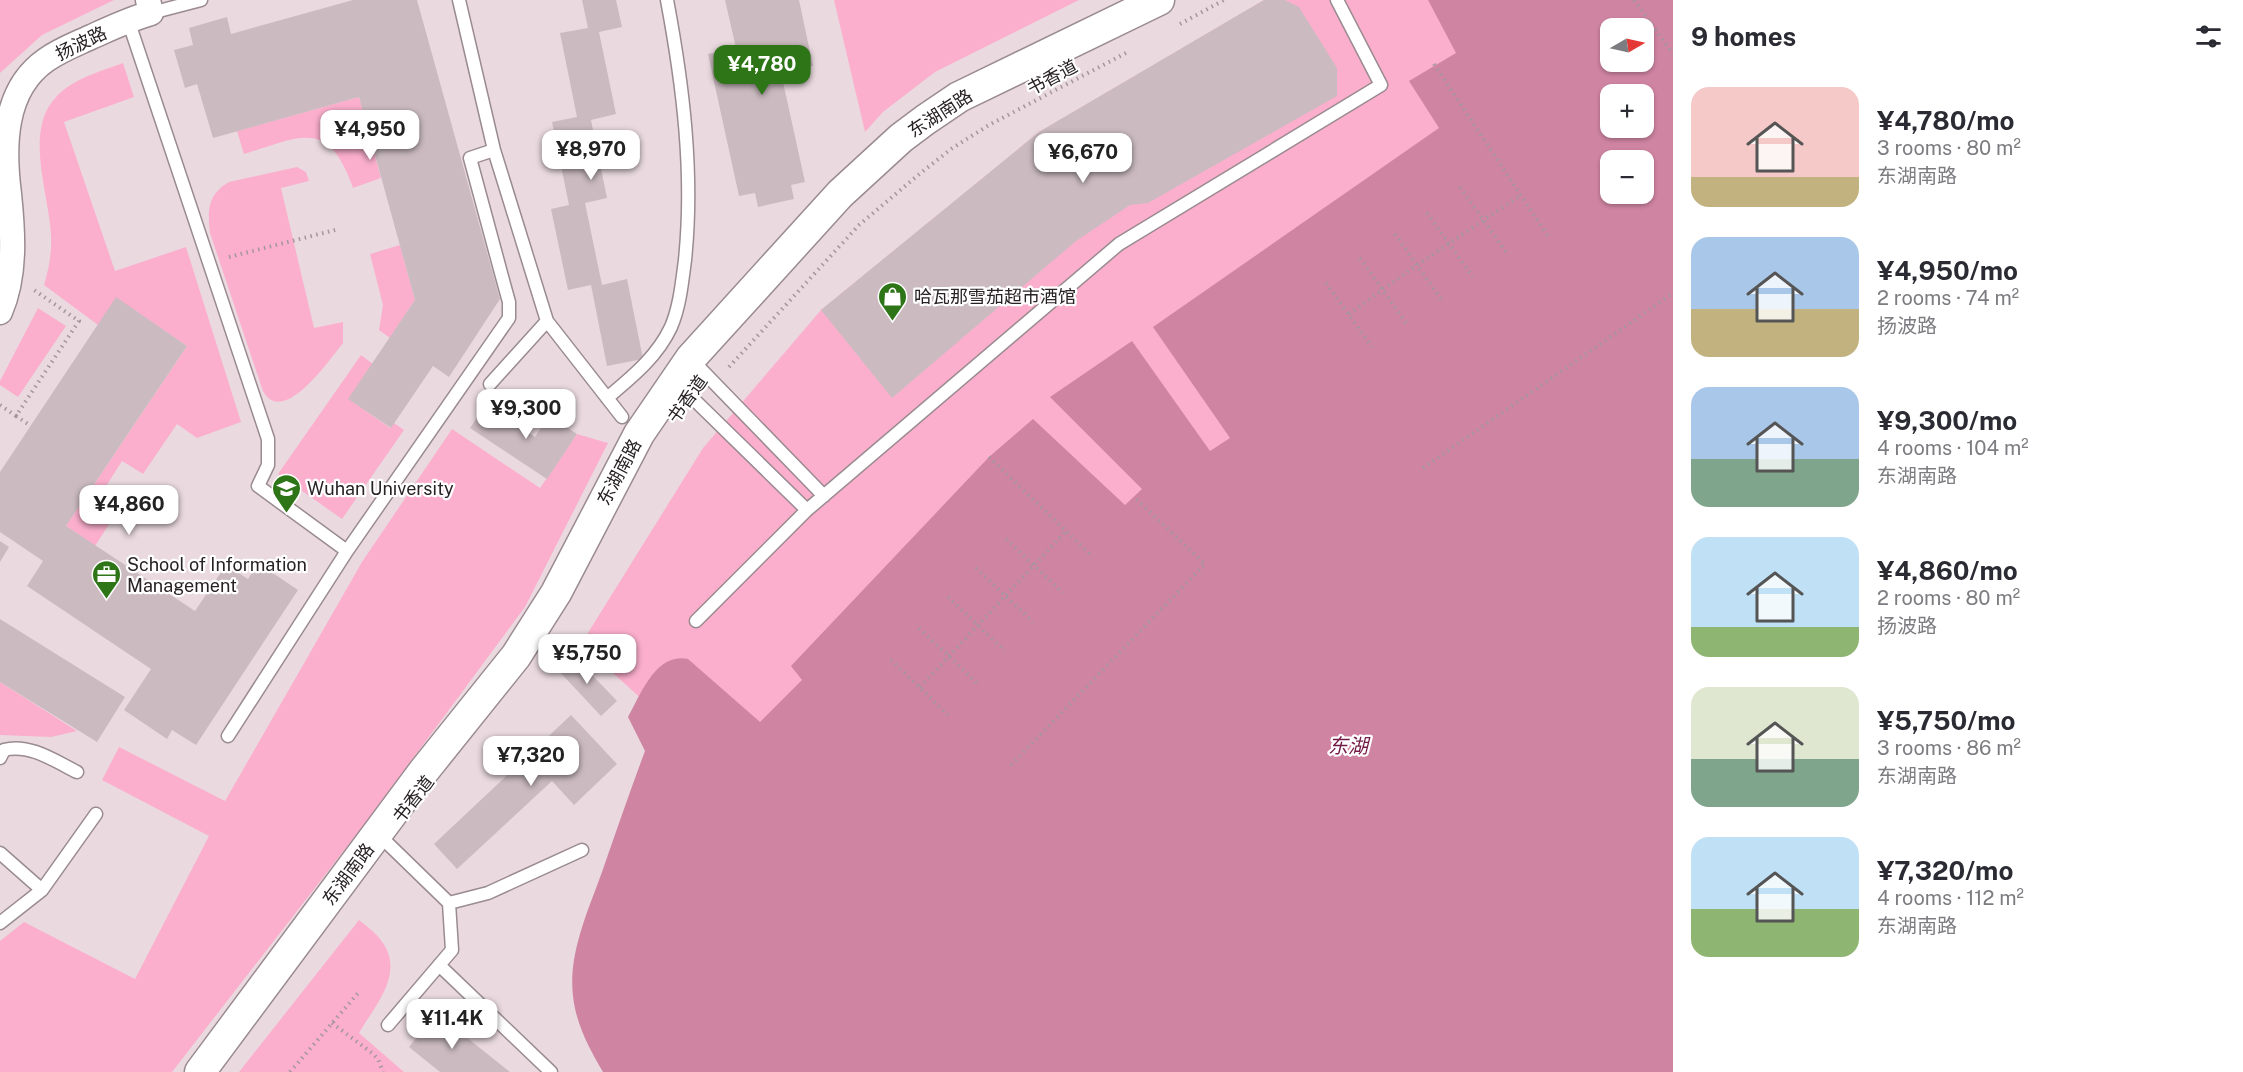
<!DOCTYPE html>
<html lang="en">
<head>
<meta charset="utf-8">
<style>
  body { margin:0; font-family:"Public Sans","Noto Sans SC",sans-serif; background:#f2f2f3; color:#2b2b33; height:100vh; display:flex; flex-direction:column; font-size:22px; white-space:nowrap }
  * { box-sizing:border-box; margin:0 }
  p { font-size:20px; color:#7c7c81 }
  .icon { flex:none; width:33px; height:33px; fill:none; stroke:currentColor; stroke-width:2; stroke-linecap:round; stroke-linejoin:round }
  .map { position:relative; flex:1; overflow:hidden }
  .drawer { display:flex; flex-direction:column; background:#fff; width:570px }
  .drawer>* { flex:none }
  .needle { width:39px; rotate:81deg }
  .controls { position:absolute; left:1600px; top:18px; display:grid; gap:12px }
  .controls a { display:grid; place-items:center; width:54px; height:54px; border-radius:12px; background:#fff; box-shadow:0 2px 4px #0004; font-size:30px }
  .price { position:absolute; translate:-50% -51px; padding:0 14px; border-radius:12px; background:#fff; color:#222; font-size:20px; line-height:39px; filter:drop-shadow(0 2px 3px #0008) }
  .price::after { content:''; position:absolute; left:50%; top:36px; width:18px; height:14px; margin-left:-9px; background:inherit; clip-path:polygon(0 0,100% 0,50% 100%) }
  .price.current { background:#2e7517; color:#fff }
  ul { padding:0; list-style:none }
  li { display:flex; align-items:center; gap:18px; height:150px; padding:0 18px }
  li span { display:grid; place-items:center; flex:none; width:168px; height:120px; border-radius:18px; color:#555 }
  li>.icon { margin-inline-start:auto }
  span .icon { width:72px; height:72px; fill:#fffc; stroke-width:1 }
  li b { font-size:26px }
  h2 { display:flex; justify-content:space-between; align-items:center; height:72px; padding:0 18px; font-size:26px }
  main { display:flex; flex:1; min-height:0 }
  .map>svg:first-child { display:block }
  .green { fill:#fbafcc; fill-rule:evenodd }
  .water { fill:#cf84a2; fill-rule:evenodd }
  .building { fill:#cbbbc0 }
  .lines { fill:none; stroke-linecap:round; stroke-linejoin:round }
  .service-casing { stroke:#9a8b90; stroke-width:15 }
  .minor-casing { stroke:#9a8b90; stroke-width:27 }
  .tertiary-casing { stroke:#9a8b90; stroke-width:33 }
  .path { stroke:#a4979c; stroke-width:4; stroke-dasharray:1.5 4.5; stroke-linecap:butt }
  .service { stroke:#fff; stroke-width:12 }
  .minor { stroke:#fff; stroke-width:24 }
  .tertiary { stroke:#fff; stroke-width:30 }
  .labels { text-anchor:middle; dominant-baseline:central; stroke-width:4.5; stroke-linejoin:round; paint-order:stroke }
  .street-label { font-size:18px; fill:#282224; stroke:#fff }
  .poi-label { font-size:18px; fill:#282224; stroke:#fff; text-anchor:start }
  .water-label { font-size:20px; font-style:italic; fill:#721946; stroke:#fff }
</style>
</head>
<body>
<main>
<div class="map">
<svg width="1673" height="1072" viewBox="0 0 1673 1072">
  <rect width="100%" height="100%" fill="#eadae0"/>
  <path class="green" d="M 0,0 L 114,0 L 42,35 L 0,73 Z
    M 834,0 L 1079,0 L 935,72 L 883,112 L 865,132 Z
    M 1264,0 L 1673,0 L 1673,371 L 887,922 L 581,644 L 703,448 L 821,310 L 1039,132 ZM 1611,28 L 1644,28 L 1644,62 L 1611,62 ZM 1611,94 L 1644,94 L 1644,128 L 1611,128 ZM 1611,160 L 1644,160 L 1644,194 L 1611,194 Z
    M 123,63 L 134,97 L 64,122 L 115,271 L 186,247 L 241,422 L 197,438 L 177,424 L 143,474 L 122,461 L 98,499 L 117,512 L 95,546 L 66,526 L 187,346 L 116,298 L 98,325 L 44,285 C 49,268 52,252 51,235 C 49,193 23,130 57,96 C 74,78 102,71 123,63 Z
    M 359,97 L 381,178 L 353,188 C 328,117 301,137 244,154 L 237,131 Z
    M 297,167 L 306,172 L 309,181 L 281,188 L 314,328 L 343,322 L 343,343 C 330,359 283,428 263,391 L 210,233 C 207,210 208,194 229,182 Z
    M 400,245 L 415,300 L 390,338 L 379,330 L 383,305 L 370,254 Z
    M 38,308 L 66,326 L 18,397 L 0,385 L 0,381 Z
    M 361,355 L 373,364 L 349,399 L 390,428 L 394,423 L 404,430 L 342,519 L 278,474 Z
    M 452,429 L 540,488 L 577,434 L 608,443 L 525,607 L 363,826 L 172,1072 L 0,1072 L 0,941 L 24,922 L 135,979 L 209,836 L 102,780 L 119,747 L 225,801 L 362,562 Z
    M 0,682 L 77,731 L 51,737 L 0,735 Z
    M 359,920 C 366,926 375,932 380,939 C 407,972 375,1005 359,1033 L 404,1072 L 239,1072 Z"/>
  <path class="water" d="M 1428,0 L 1673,0 L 1673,1072 L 603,1072 C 589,1048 576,1024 573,996 C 568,954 588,911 602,872 C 616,832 630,791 645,751 L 628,717 C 641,694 656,652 688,659 L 760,722 L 802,680 L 791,666 L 989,457 L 1033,419 L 1125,505 L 1142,489 L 1050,397 L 1132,341 L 1210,451 L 1230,438 L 1153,327 L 1439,128 L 1409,81 L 1456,53 ZM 1611,28 L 1644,28 L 1644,62 L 1611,62 ZM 1611,94 L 1644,94 L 1644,128 L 1611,128 ZM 1611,160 L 1644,160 L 1644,194 L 1611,194 Z"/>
  <path class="building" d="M 353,0 L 417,0 L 500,299 L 449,377 L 433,366 L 391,428 L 348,399 L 415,300 L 359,97 L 213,138 L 197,84 L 185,88 L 174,50 L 193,45 L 189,28 L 227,17 L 231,34 Z
    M 582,0 L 616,0 L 622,27 L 599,32 L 616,114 L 591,120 L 607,198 L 585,203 L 602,285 L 627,279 L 643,359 L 607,366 L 591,285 L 568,290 L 551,209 L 569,205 L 552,122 L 577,117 L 560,33 L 588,28 Z
    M 725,0 L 799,0 L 813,66 L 781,73 L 805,182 L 791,185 L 794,199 L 758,207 L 755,193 L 739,196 L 708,54 L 736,48 Z
    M 1264,0 L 1285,0 L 1299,7 L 1337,68 L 1337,96 L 1148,203 L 1130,205 L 1076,241 L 892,398 L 821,310 L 1039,132 Z
    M 116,297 L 187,346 L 66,526 L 195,611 L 226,565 L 248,579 L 258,563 L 298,590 L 196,745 L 172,730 L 167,739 L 124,710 L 151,669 L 27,586 L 43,561 L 0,532 L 0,472 Z
    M 486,404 L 535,437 L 549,415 L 577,434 L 547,479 L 470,428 Z
    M 0,541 L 9,547 L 0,562 Z
    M 0,619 L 125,697 L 97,742 L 0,682 Z
    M 572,654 L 617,701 L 601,716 L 557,669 Z
    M 571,715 L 617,764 L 574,805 L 552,781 L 457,869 L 434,844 Z
    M 436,1013 L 510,1072 L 440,1072 L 409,1047 Z"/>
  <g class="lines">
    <defs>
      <path id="service" d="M 459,0 L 494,150 L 547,321 L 622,417
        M 151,13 L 201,0
        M 128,20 L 268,439 L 268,465 L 258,486 L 347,551
        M 691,359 L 824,496
        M 675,381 L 807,510
        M 490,384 L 547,321
        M 607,398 C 632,377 657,357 671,327 C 680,306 682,282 685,260 C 694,173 683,85 667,0
        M 696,621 L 807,510 L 1119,244 L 1381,85 L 1337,0
        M 228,736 L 347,551 L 509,318 L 509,302 L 504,284 L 470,158 L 494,150
        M 0,758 L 4,750 C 29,743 55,761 77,772
        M 378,834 L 449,903 L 452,950 L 388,1025
        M 0,853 L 42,890
        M 449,903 L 488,893 L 582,850
        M 0,923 L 42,890 L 96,814
        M 439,965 L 551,1072"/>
      <path id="minor" d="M 0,312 C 16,275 13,233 9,194 C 3,147 3,90 46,60 C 60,50 76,44 91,37 C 111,28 130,19 151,13 L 148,0"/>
      <path id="tertiary" d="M 200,1072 L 423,772 L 516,656 L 556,593 L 639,434 L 691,358 L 840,194 L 901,138 L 925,120 L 959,97 L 1159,0"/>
    </defs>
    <use href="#service" class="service-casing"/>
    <use href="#minor" class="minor-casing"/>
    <use href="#tertiary" class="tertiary-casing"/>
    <path class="path" d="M 1634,0 L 1673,54
      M 1180,24 L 1224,0
      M 1434,64 L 1548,236
      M 1460,187 L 1506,252
      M 1427,213 L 1473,277
      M 1395,234 L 1441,299
      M 229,257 L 339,229
      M 1360,258 L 1406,323
      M 1326,283 L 1372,347
      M 1349,314 L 1417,265 L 1521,195
      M 729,367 L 859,225 L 917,176 L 951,149 L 989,125 L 1126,53
      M 0,405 L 16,416 L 79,321 L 34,290
      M 16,416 L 31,426
      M 989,457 L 1093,557
      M 1423,468 L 1673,293
      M 1006,539 L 1063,593
      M 976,568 L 1033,622
      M 948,597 L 1005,651
      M 919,628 L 977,683
      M 891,660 L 948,715
      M 920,687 L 1066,531
      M 1011,765 L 1205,564 L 1134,497
      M 332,1023 L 372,1053 L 378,1059 L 383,1072
      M 290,1072 L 359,992"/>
    <use href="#service" class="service"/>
    <use href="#minor" class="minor"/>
    <use href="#tertiary" class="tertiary"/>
  </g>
  <defs>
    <symbol id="shop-pin" viewBox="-11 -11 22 30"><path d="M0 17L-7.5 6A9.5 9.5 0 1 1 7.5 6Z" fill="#2e7517" stroke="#fff"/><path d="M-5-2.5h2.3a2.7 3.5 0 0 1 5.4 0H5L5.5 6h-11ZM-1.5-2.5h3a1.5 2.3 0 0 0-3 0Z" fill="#fff"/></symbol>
    <symbol id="university-pin" viewBox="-11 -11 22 30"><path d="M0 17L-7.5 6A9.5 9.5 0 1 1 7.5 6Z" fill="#2e7517" stroke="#fff"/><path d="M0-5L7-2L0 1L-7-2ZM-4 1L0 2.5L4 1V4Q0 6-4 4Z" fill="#fff"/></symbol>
    <symbol id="office-pin" viewBox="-11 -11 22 30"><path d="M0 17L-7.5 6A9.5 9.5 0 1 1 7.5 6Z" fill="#2e7517" stroke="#fff"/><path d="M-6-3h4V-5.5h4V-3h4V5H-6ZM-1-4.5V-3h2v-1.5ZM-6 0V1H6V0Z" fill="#fff"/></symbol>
  </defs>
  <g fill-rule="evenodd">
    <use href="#shop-pin" x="876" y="280" width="33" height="45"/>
    <use href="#university-pin" x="270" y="472" width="33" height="45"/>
    <use href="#office-pin" x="90" y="558" width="33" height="45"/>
  </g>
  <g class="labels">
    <g class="street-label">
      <text transform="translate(81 43) rotate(-26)">扬波路</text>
      <text transform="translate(1052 77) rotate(-28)">书香道</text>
      <text transform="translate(940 113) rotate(-33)">东湖南路</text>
      <text transform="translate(687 399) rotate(-54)">书香道</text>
      <text transform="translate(619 472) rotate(-62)">东湖南路</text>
      <text transform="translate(413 799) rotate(-52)">书香道</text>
      <text transform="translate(348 874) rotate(-53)">东湖南路</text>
    </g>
    <g class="poi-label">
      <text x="914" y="296">哈瓦那雪茄超市酒馆</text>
      <text x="307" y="488">Wuhan University</text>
      <text x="127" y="564">School of Information<tspan x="127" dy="21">Management</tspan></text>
    </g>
    <g class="water-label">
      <text x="1348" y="746">东湖</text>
    </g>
  </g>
</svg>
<div class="controls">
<a><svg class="needle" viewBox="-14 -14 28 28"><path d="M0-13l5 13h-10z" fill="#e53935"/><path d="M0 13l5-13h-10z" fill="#7c7c81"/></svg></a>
<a>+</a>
<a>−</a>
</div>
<b class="price current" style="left:762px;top:96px">¥4,780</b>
<b class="price" style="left:370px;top:161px">¥4,950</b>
<b class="price" style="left:591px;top:181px">¥8,970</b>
<b class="price" style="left:1083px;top:184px">¥6,670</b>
<b class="price" style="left:526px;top:440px">¥9,300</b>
<b class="price" style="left:129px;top:536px">¥4,860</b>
<b class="price" style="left:587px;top:685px">¥5,750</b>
<b class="price" style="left:531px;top:787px">¥7,320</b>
<b class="price" style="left:452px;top:1050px">¥11.4K</b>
</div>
<section class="drawer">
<h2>9 homes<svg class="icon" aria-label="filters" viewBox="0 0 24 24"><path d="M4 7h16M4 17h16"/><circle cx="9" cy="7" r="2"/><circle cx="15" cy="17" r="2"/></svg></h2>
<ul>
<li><span style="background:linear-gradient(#f6c9c9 75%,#c2b280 0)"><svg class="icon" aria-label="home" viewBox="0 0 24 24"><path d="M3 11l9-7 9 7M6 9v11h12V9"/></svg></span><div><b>¥4,780/mo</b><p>3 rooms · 80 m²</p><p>东湖南路</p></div></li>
<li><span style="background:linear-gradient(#a9c7e8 60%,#c2b280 0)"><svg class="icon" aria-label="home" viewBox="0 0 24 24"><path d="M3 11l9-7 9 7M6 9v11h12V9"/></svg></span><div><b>¥4,950/mo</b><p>2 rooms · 74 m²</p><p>扬波路</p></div></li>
<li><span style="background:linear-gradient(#a9c7e8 60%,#7fa58c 0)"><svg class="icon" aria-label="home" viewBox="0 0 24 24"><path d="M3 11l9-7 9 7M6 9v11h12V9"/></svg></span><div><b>¥9,300/mo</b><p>4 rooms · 104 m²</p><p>东湖南路</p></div></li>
<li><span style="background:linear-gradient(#bfe0f5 75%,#8fb573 0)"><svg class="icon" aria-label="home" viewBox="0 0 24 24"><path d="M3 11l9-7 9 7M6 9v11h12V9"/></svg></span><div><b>¥4,860/mo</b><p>2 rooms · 80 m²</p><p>扬波路</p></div></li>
<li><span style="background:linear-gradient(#dfe7d0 60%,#7fa58c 0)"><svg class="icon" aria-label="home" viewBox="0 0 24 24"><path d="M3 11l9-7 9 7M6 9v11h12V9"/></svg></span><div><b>¥5,750/mo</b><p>3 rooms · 86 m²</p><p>东湖南路</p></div></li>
<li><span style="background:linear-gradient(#bfe0f5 60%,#8fb573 0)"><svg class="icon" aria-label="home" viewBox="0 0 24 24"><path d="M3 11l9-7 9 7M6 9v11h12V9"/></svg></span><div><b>¥7,320/mo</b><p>4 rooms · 112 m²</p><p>东湖南路</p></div></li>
</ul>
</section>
</main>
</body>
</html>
